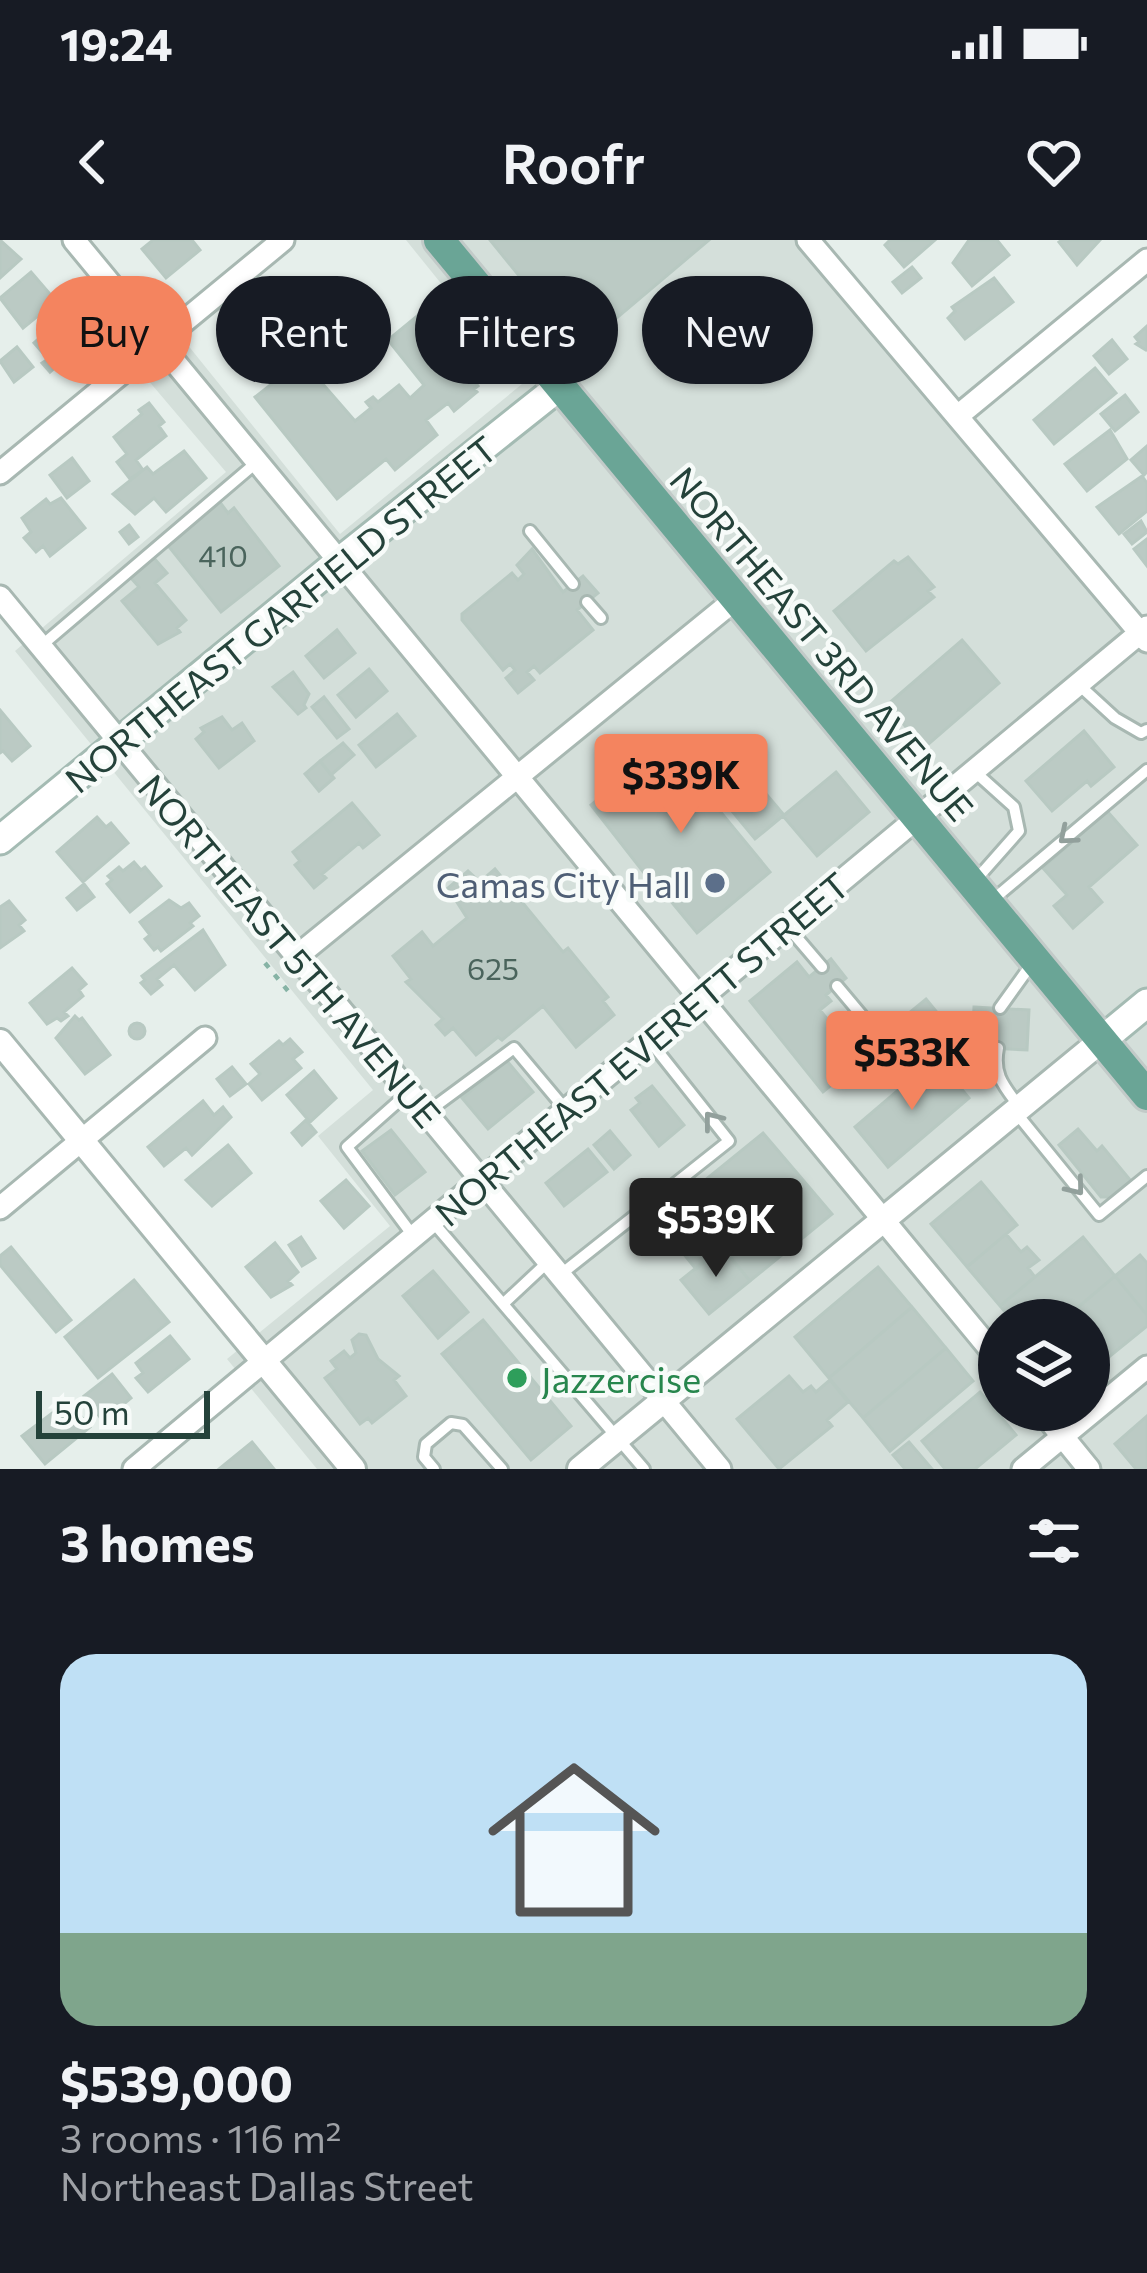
<!DOCTYPE html>
<html lang="en">
<head>
<meta charset="utf-8">
<style>
  body { margin:0; font-family:Commissioner,sans-serif; background:#20242c; color:#f1f3f6; height:100vh; display:flex; flex-direction:column; font-size:45px; white-space:nowrap }
  * { box-sizing:border-box; margin:0 }
  p { font-size:39px; color:#9ea1a6 }
  .icon { flex:none; width:66px; height:66px; fill:none; stroke:currentColor; stroke-width:2; stroke-linecap:round; stroke-linejoin:round }
  .map { position:relative; height:1229px; overflow:hidden }
  .sheet { display:flex; flex-direction:column; background:#171b24; flex:1 }
  .sheet>* { flex:none }
  .hud { position:absolute; left:36px; top:36px; width:1077px; height:108px; display:flex; gap:24px }
  .buttons { position:absolute; left:978px; top:1059px; display:grid; gap:24px }
  .buttons a { display:grid; place-items:center; width:132px; height:132px; border-radius:50%; background:#171b24; box-shadow:0 3px 9px #0004; font-size:60px }
  .scale { position:absolute; left:36px; bottom:30px; width:174px; box-sizing:border-box; padding-left:12px; border:6px solid #24423a; border-top:0; font-size:33px; line-height:42px; white-space:nowrap; color:#24423a; -webkit-text-stroke:9px #f7fbf9; paint-order:stroke }
  .price { position:absolute; translate:-50% -102px; padding:0 27px; border-radius:12px; background:#f4845f; color:#111; font-size:39px; line-height:78px; filter:drop-shadow(0 3px 6px #0008) }
  .price::after { content:''; position:absolute; left:50%; top:72px; width:36px; height:27px; margin-left:-18px; background:inherit; clip-path:polygon(0 0,100% 0,50% 100%) }
  .price.selected { background:#222; color:#fff }
  ul { padding:0; list-style:none }
  li { display:grid; align-content:center; gap:24px; height:636px; padding:0 60px }
  li+li { border-top:3px solid #363941 }
  li span { display:grid; place-items:center; height:372px; border-radius:36px; color:#555 }
  li>.icon { margin-inline-start:auto }
  span .icon { width:216px; height:216px; fill:#fffc; stroke-width:1 }
  li b { font-size:51px }
  h2 { display:flex; justify-content:space-between; align-items:center; height:144px; padding:0 60px; font-size:51px }
  .chip { padding:0 42px; border-radius:54px; background:#171b24; box-shadow:0 3px 9px #0004; font-size:42px; line-height:108px }
  .chip.selected { background:#f4845f; color:#111 }
  .status { display:flex; justify-content:space-between; align-items:center; height:84px; padding:0 60px; background:#171b24; direction:ltr }
  .status svg { height:33px; fill:currentColor }
  header { display:flex; justify-content:space-between; align-items:center; height:156px; padding:0 60px; background:#171b24; font-size:54px; font-weight:600 }
  .map>svg:first-child { display:block }
  .built { fill:#d4dfda; fill-rule:evenodd }
  .building { fill:#bbcac4; stroke:#b8c9c2; stroke-width:3 }
  .lines { fill:none; stroke-linecap:round; stroke-linejoin:round }
  .service-casing { stroke:#a8b8b2; stroke-width:16 }
  .minor-casing { stroke:#a8b8b2; stroke-width:27 }
  .tertiary-casing { stroke:#a8b8b2; stroke-width:30 }
  .secondary-casing { stroke:#a4bbb3; stroke-width:33 }
  .primary-casing { stroke:#c2cac8; stroke-width:36 }
  .path { stroke:#86b3a5; stroke-width:4.5; stroke-dasharray:6 9; stroke-linecap:butt }
  .service { stroke:#fff; stroke-width:10 }
  .minor { stroke:#fff; stroke-width:21 }
  .tertiary { stroke:#fff; stroke-width:24 }
  .secondary { stroke:#fff; stroke-width:27 }
  .primary { stroke:#6aa596; stroke-width:30 }
  .oneway { stroke:#92a09c }
  .service-dot { fill:#5c6f8a; stroke:#f7fbf9; stroke-width:4.5 }
  .leisure-dot { fill:#2e9e5b; stroke:#f7fbf9; stroke-width:4.5 }
  .labels { text-anchor:middle; dominant-baseline:central; stroke-width:9; stroke-linejoin:round; paint-order:stroke }
  .number-label { font-size:30px; fill:#4a645c }
  .street-label { font-size:36px; fill:#24423a; stroke:#f7fbf9 }
  .service-label { font-size:36px; fill:#4e5e75; stroke:#f7fbf9; text-anchor:end }
  .leisure-label { font-size:36px; fill:#27864d; stroke:#f7fbf9; text-anchor:start }
</style>
</head>
<body>
<div class="status"><b>19:24</b><svg viewBox="0 0 49 12"><path d="M0 12V9h3v3zM5 12V6h3v6zM10 12V3h3v9zM15 12V0h3v12zM26 1h20v11H26zM47 4h2v5h-2z"/></svg></div>
<header><svg class="icon" aria-label="back" viewBox="0 0 24 24"><path d="M15 5l-7 7 7 7"/></svg>Roofr<svg class="icon" aria-label="heart" viewBox="0 0 24 24"><path d="M12 20l-8-8c-3-5 5-10 8-4 3-6 11-1 8 4z"/></svg></header>
<div class="map">
<svg width="1147" height="1229" viewBox="0 0 1147 1229">
  <rect width="100%" height="100%" fill="#e6efeb"/>
  <path class="built" d="M 406,0 L 810,0 L 1147,409 L 1147,1229 L 317,1229 L 227,1119 L 390,986 L 318,896 L 373,850 L 15,411 L 226,232 L 125,113 L 166,78 L 340,294 L 522,144 ZM 999,1080 L 1089,1080 L 1089,1170 L 999,1170 Z"/>
  <path class="building" d="M 0,0 L 21,19 L 0,38 Z
    M 153,0 L 192,0 L 200,10 L 166,38 L 142,9 Z
    M 490,0 L 709,0 L 594,97 L 583,83 L 568,96 Z
    M 890,0 L 935,0 L 904,27 L 885,5 Z
    M 969,0 L 997,0 L 1009,15 L 972,46 L 953,23 Z
    M 1062,0 L 1100,0 L 1077,25 L 1059,2 Z
    M 912,27 L 921,38 L 902,53 L 893,42 Z
    M 31,32 L 56,61 L 23,88 L 0,58 Z
    M 994,38 L 1013,62 L 965,99 L 948,78 L 955,71 L 952,67 Z
    M 421,73 L 478,146 L 474,149 L 477,152 L 454,171 L 448,163 L 426,180 L 437,195 L 395,230 L 386,219 L 337,259 L 255,157 L 302,120 L 355,181 L 371,168 L 366,162 L 373,157 L 378,162 L 399,145 L 410,158 L 424,145 L 388,100 Z
    M 64,76 L 85,91 L 80,96 L 84,101 L 50,132 L 42,123 L 48,119 L 34,103 Z
    M 1147,86 L 1147,109 L 1146,110 L 1136,104 L 1139,102 L 1135,97 Z
    M 1112,100 L 1127,119 L 1109,134 L 1094,116 Z
    M 17,107 L 33,127 L 14,142 L 0,121 Z
    M 1095,128 L 1116,153 L 1054,204 L 1034,180 Z
    M 1125,155 L 1138,172 L 1115,191 L 1101,174 Z
    M 149,163 L 164,182 L 159,186 L 166,196 L 136,220 L 143,230 L 130,239 L 117,222 L 127,214 L 114,197 L 142,174 L 139,170 Z
    M 1110,190 L 1127,219 L 1087,251 L 1065,224 Z
    M 1147,206 L 1147,232 L 1144,235 L 1131,220 Z
    M 184,211 L 206,238 L 166,272 L 154,258 L 135,274 L 113,254 L 147,227 L 153,234 Z
    M 72,218 L 89,241 L 67,258 L 50,235 Z
    M 1142,236 L 1147,243 L 1147,271 L 1119,294 L 1097,267 Z
    M 61,258 L 85,288 L 50,316 L 43,306 L 36,312 L 24,298 L 31,292 L 22,278 L 46,259 L 50,264 Z
    M 219,261 L 228,273 L 234,268 L 279,326 L 221,372 L 166,303 Z
    M 1141,281 L 1147,292 L 1132,304 L 1124,294 Z
    M 129,285 L 138,297 L 129,304 L 120,292 Z
    M 1147,299 L 1147,326 L 1134,309 Z
    M 532,309 L 563,352 L 583,336 L 598,353 L 577,370 L 593,390 L 540,433 L 534,426 L 527,432 L 534,440 L 518,453 L 506,438 L 515,430 L 510,424 L 503,430 L 462,380 L 462,374 L 512,333 L 518,340 L 524,334 L 517,325 Z
    M 153,317 L 167,333 L 155,343 L 186,380 L 177,388 L 180,392 L 158,404 L 122,361 L 139,347 L 130,337 Z
    M 908,317 L 934,347 L 928,351 L 934,357 L 866,411 L 834,371 L 894,321 L 898,324 Z
    M 337,390 L 355,413 L 324,438 L 306,416 Z
    M 962,400 L 999,443 L 924,508 L 887,465 Z
    M 369,429 L 387,451 L 356,477 L 338,455 Z
    M 293,432 L 309,454 L 304,465 L 306,468 L 298,474 L 273,447 Z
    M 324,457 L 349,489 L 337,498 L 312,467 Z
    M 0,470 L 30,506 L 12,521 L 3,511 L 0,513 Z
    M 397,474 L 415,496 L 376,527 L 359,505 Z
    M 222,477 L 232,490 L 242,483 L 254,501 L 219,528 L 196,499 L 204,492 L 201,488 Z
    M 1084,491 L 1114,527 L 1091,546 L 1087,541 L 1052,571 L 1026,541 Z
    M 671,498 L 721,558 L 714,564 L 770,632 L 697,693 L 665,654 L 662,656 L 591,565 Z
    M 343,503 L 354,515 L 331,535 L 320,521 Z
    M 320,521 L 334,538 L 319,551 L 305,534 Z
    M 836,532 L 869,572 L 817,616 L 783,576 Z
    M 750,535 L 784,575 L 755,599 L 722,559 Z
    M 352,563 L 379,595 L 363,608 L 359,603 L 322,634 L 326,638 L 314,648 L 295,625 L 300,621 L 293,612 Z
    M 1107,571 L 1137,605 L 1089,647 L 1102,662 L 1073,688 L 1054,666 L 1067,655 L 1043,628 Z
    M 97,577 L 106,587 L 111,583 L 128,603 L 83,642 L 57,612 Z
    M 134,622 L 141,630 L 145,627 L 161,646 L 130,672 L 107,644 L 112,640 L 108,636 L 119,627 L 123,631 Z
    M 495,629 L 563,712 L 568,708 L 608,757 L 603,761 L 614,775 L 576,807 L 543,766 L 502,800 L 498,797 L 476,815 L 453,788 L 445,795 L 436,785 L 443,779 L 406,742 L 411,739 L 393,716 L 422,692 L 433,706 L 467,678 L 448,648 L 468,631 L 480,642 Z
    M 84,644 L 94,657 L 77,670 L 67,658 Z
    M 169,660 L 181,668 L 189,663 L 199,676 L 190,683 L 193,686 L 161,711 L 158,707 L 154,710 L 145,699 L 150,695 L 140,682 Z
    M 9,661 L 25,680 L 19,685 L 24,691 L 0,708 L 0,667 Z
    M 203,690 L 225,725 L 195,750 L 174,725 L 157,739 L 162,745 L 151,754 L 141,743 L 145,740 L 142,736 Z
    M 831,719 L 846,738 L 826,755 L 831,761 L 820,770 L 861,821 L 823,852 L 750,761 L 797,722 L 809,737 Z
    M 72,728 L 86,744 L 79,750 L 83,756 L 64,772 L 68,776 L 61,781 L 57,778 L 47,784 L 30,763 Z
    M 926,759 L 963,804 L 941,824 L 903,778 Z
    M 974,767 L 1029,770 L 1027,810 L 972,807 Z
    M 75,776 L 79,780 L 82,778 L 110,815 L 85,834 L 56,798 Z
    M129 791a8 8 0 1 1 16 0a8 8 0 1 1-16 0Z
    M 290,799 L 302,812 L 293,819 L 301,828 L 262,860 L 249,844 L 260,834 L 251,824 L 279,801 L 283,805 Z
    M 936,818 L 969,858 L 888,927 L 855,887 Z
    M 507,821 L 533,852 L 488,889 L 462,858 Z
    M 232,827 L 246,844 L 230,856 L 217,839 Z
    M 314,831 L 336,858 L 310,882 L 287,855 Z
    M 652,846 L 684,885 L 659,906 L 631,870 L 640,863 L 636,858 Z
    M 203,861 L 214,875 L 223,867 L 231,877 L 192,915 L 186,908 L 164,926 L 148,907 Z
    M 306,880 L 316,892 L 302,905 L 292,893 Z
    M 1078,889 L 1097,911 L 1102,906 L 1131,941 L 1111,957 L 1101,957 L 1059,905 Z
    M 391,890 L 425,932 L 395,955 L 362,911 Z
    M 610,891 L 630,915 L 614,929 L 594,905 Z
    M 763,893 L 832,974 L 750,1041 L 722,1007 L 696,1029 L 656,980 Z
    M 228,905 L 251,933 L 212,966 L 186,940 Z
    M 588,909 L 607,932 L 564,966 L 546,943 Z
    M 346,940 L 369,966 L 344,988 L 321,961 Z
    M 981,942 L 1017,985 L 967,1027 L 931,984 Z
    M 1006,994 L 1021,1012 L 1027,1007 L 1039,1020 L 1028,1028 L 1035,1037 L 1000,1066 L 967,1027 Z
    M 301,997 L 315,1018 L 302,1026 L 289,1005 Z
    M 1083,997 L 1115,1036 L 1063,1080 L 1012,1080 L 1000,1066 Z
    M 275,1003 L 298,1032 L 288,1041 L 292,1045 L 271,1057 L 246,1027 Z
    M 11,1007 L 71,1080 L 56,1092 L 0,1025 L 0,1016 Z
    M 722,1007 L 750,1041 L 709,1074 L 681,1040 Z
    M 1140,1015 L 1147,1023 L 1147,1075 L 1115,1036 Z
    M 878,1027 L 912,1067 L 829,1138 L 795,1097 Z
    M 433,1031 L 468,1072 L 438,1098 L 403,1056 Z
    M 1115,1036 L 1147,1075 L 1147,1086 L 1089,1133 L 1089,1080 L 1063,1080 Z
    M 134,1040 L 169,1082 L 98,1138 L 65,1097 Z
    M 912,1067 L 946,1108 L 863,1178 L 829,1138 Z
    M 483,1080 L 571,1186 L 531,1220 L 442,1114 Z
    M 359,1094 L 366,1095 L 378,1119 L 399,1136 L 394,1140 L 406,1156 L 372,1183 L 368,1178 L 360,1184 L 325,1138 L 337,1129 L 331,1121 L 344,1111 L 350,1118 L 356,1113 L 352,1100 Z
    M 170,1096 L 189,1119 L 148,1152 L 136,1138 L 143,1133 L 136,1123 Z
    M 946,1108 L 973,1141 L 890,1211 L 863,1178 Z
    M 112,1134 L 131,1158 L 103,1181 L 84,1156 Z
    M 789,1136 L 803,1152 L 811,1146 L 816,1152 L 830,1140 L 848,1162 L 827,1180 L 832,1186 L 779,1229 L 737,1179 Z
    M 980,1152 L 1016,1195 L 975,1229 L 945,1229 L 922,1201 Z
    M 68,1161 L 90,1187 L 45,1224 L 22,1196 Z
    M 1147,1176 L 1147,1229 L 1136,1229 L 1115,1204 Z
    M 252,1202 L 274,1229 L 219,1229 Z
    M 909,1202 L 932,1229 L 905,1229 L 893,1215 Z"/>
  <g class="lines">
    <defs>
      <path id="service" d="M 530,291 L 573,344
        M 587,362 L 601,378
        M 41,406 L 257,222
        M 1078,444 L 1115,478 L 1141,493 L 1147,490
        M 974,642 L 1019,591 L 1014,567 L 974,531
        M 989,663 L 1147,530
        M 787,686 L 822,727
        M 837,746 L 863,777
        M 1000,768 L 1033,722
        M 998,808 C 993,834 1003,845 1018,865
        M 409,852 L 347,907 L 414,997
        M 426,873 L 514,808 L 566,870
        M 1017,874 L 1099,975 L 1147,936
        M 432,981 L 644,1229
        M 560,1035 L 729,901 L 649,800
        M 503,1064 L 549,1021
        M 434,1229 L 424,1217 L 426,1204 L 451,1183 L 463,1185 L 502,1229"/>
      <path id="minor" d="M 74,0 L 999,1120
        M 808,0 L 1147,401
        M 959,175 L 1147,20
        M 0,233 L 283,0
        M 0,357 L 720,1229
        M 296,717 L 737,358
        M 0,968 L 205,798
        M 1041,1170 L 1089,1229
        M 134,1229 L 1147,387
        M 1023,1229 L 1147,1127"/>
      <path id="tertiary" d="M 0,802 L 353,1229
        M 580,1229 L 1102,800"/>
      <path id="secondary" d="M 0,600 L 340,321 L 560,146
        M 1102,800 L 1147,763"/>
      <path id="primary" d="M 439,0 L 1147,855"/>
    </defs>
    <use href="#service" class="service-casing"/>
    <use href="#minor" class="minor-casing"/>
    <use href="#tertiary" class="tertiary-casing"/>
    <use href="#secondary" class="secondary-casing"/>
    <use href="#primary" class="primary-casing"/>
    <path class="path" d="M 265,723 L 293,757"/>
    <use href="#service" class="service"/>
    <use href="#minor" class="minor"/>
    <use href="#tertiary" class="tertiary"/>
    <use href="#secondary" class="secondary"/>
    <use href="#primary" class="primary"/>
  </g>
  <defs><path id="oneway-chevron" d="M-2-3.5L2.5 0L-2 3.5" fill="none" stroke-width="1.6" stroke-linecap="round" stroke-linejoin="round" transform="scale(3)"/></defs>
  <g class="oneway">
    <use href="#oneway-chevron" transform="translate(1067 596) rotate(140)"/>
    <use href="#oneway-chevron" transform="translate(712 880) rotate(-128)"/>
    <use href="#oneway-chevron" transform="translate(1076 947) rotate(51)"/>
  </g>
  <circle class="service-dot" cx="715" cy="643" r="12"/>
  <circle class="leisure-dot" cx="517" cy="1138" r="12"/>
  <g class="labels">
    <g class="number-label">
      <text x="223" y="314">410</text>
      <text x="493" y="727">625</text>
    </g>
    <g class="street-label">
      <text transform="translate(280 373) rotate(-39)">NORTHEAST GARFIELD STREET</text>
      <text transform="translate(823 403) rotate(50)">NORTHEAST 3RD AVENUE</text>
      <text transform="translate(291 710) rotate(50)">NORTHEAST 5TH AVENUE</text>
      <text transform="translate(641 808) rotate(-40)">NORTHEAST EVERETT STREET</text>
    </g>
    <g class="service-label">
      <text x="691" y="643">Camas City Hall</text>
    </g>
    <g class="leisure-label">
      <text x="541" y="1138">Jazzercise</text>
    </g>
  </g>
</svg>
<div class="buttons">
<a><svg class="icon" aria-label="layers" viewBox="0 0 24 24"><path d="M12 4l9 5-9 5-9-5zM3 14l9 5 9-5"/></svg></a>
</div>
<div class="scale">50 m</div>
<b class="price" style="left:681px;top:596px">$339K</b>
<b class="price" style="left:912px;top:873px">$533K</b>
<b class="price selected" style="left:716px;top:1040px">$539K</b>
<div class="hud">
<a class="chip selected">Buy</a>
<a class="chip">Rent</a>
<a class="chip">Filters</a>
<a class="chip">New</a>
</div>
</div>
<section class="sheet">
<h2>3 homes<svg class="icon" aria-label="filters" viewBox="0 0 24 24"><path d="M4 7h16M4 17h16"/><circle cx="9" cy="7" r="2"/><circle cx="15" cy="17" r="2"/></svg></h2>
<ul>
<li><span style="background:linear-gradient(#bfe0f5 75%,#7fa58c 0)"><svg class="icon" aria-label="home" viewBox="0 0 24 24"><path d="M3 11l9-7 9 7M6 9v11h12V9"/></svg></span><div><b>$539,000</b><p>3 rooms · 116 m²</p><p>Northeast Dallas Street</p></div></li>
</ul>
</section>
</body>
</html>
